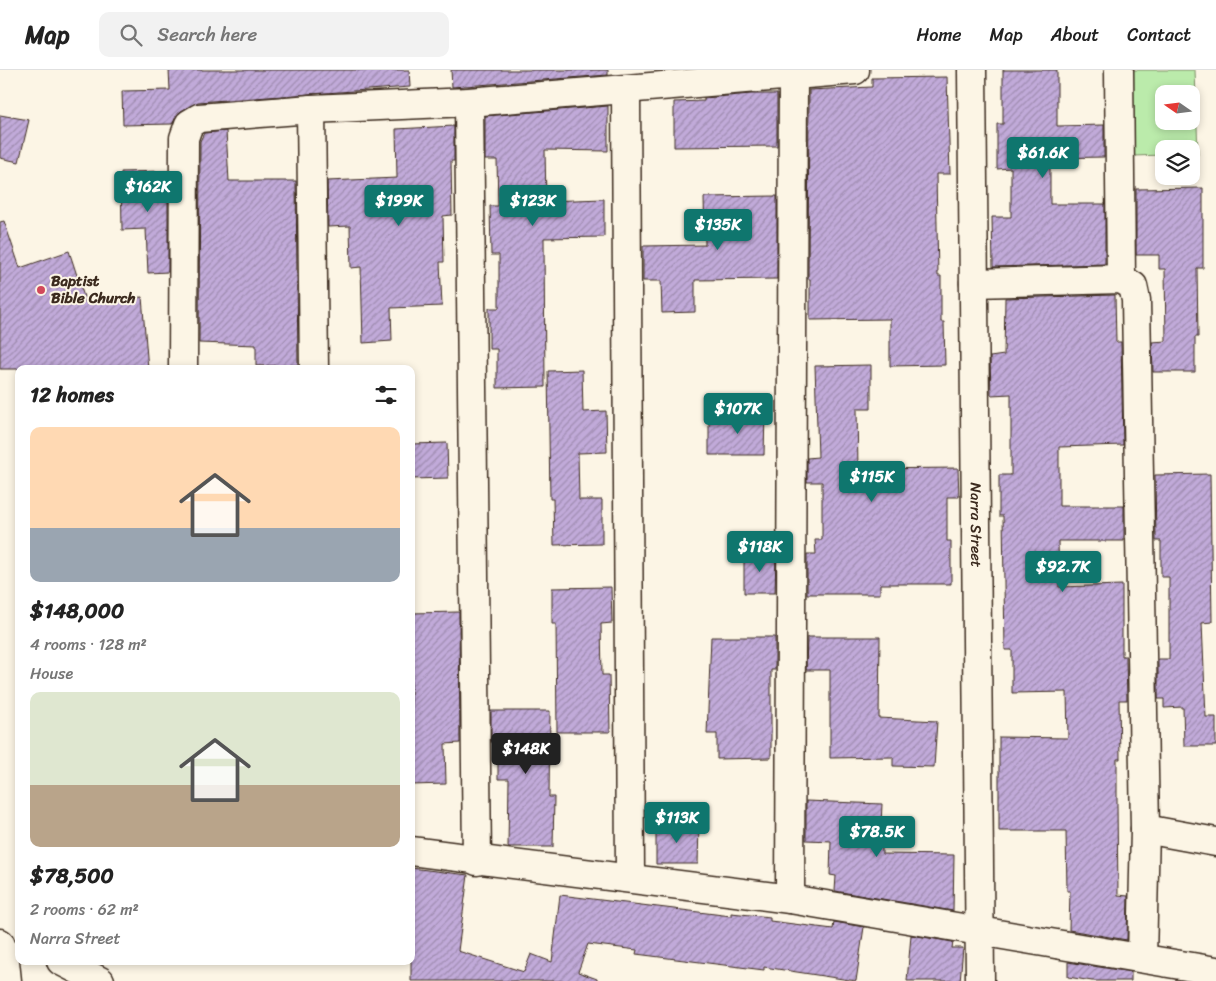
<!DOCTYPE html>
<html lang="en">
<head>
<meta charset="utf-8">
<style>
  body { margin:0; font-family:Sriracha,sans-serif; background:#f2f2f2; color:#222; height:100vh; display:flex; flex-direction:column; font-size:19px; white-space:nowrap }
  * { box-sizing:border-box; margin:0 }
  p { font-size:16px; color:#767676 }
  .icon { flex:none; width:28px; height:28px; fill:none; stroke:currentColor; stroke-width:2; stroke-linecap:round; stroke-linejoin:round }
  .map { position:relative; flex:1; overflow:hidden }
  .panel { position:absolute; left:15px; top:295px; width:400px; height:600px; display:flex; flex-direction:column; background:#fff; border-radius:10px; box-shadow:0 2px 8px #0003 }
  .panel>* { flex:none }
  .needle { width:32px; rotate:284deg }
  .controls { position:absolute; left:1155px; top:15px; display:grid; gap:10px }
  .controls a { display:grid; place-items:center; width:45px; height:45px; border-radius:10px; background:#fff; box-shadow:0 2px 8px #0003; font-size:25px }
  .price { position:absolute; translate:-50% -42px; padding:0 11px; border-radius:5px; background:#0f766e; color:#fff; font-size:16px; line-height:32px; filter:drop-shadow(0 1px 2px #0008) }
  .price::after { content:''; position:absolute; left:50%; top:30px; width:15px; height:11px; margin-left:-8px; background:inherit; clip-path:polygon(0 0,100% 0,50% 100%) }
  .price.on { background:#222; color:#fff }
  ul { padding:0; list-style:none }
  li { display:grid; align-content:center; gap:10px; height:265px; padding:0 15px }
  li span { display:grid; place-items:center; height:155px; border-radius:10px; color:#555 }
  li>.icon { margin-inline-start:auto }
  span .icon { width:90px; height:90px; fill:#fffc; stroke-width:1 }
  li b { font-size:21px }
  h2 { display:flex; justify-content:space-between; align-items:center; height:60px; padding:0 15px; font-size:21px }
  header { display:flex; align-items:center; gap:30px; box-sizing:border-box; height:70px; padding:0 25px; background:#fff; border-bottom:1px solid #e0e0e0 }
  header strong { font-size:24px }
  nav { display:flex; gap:28px; margin-inline-start:auto; font-size:18px }
  .search { width:350px; height:45px; background:#f2f2f2; display:flex; align-items:center; gap:12px; box-sizing:border-box; padding:0 18px; border-radius:10px; color:#767676; font-size:19px }
  .map>svg:first-child { display:block }
  .green { fill:#bbebab; stroke:#7b8a64; fill-rule:evenodd }
  .building { fill:url(#building-hatch); stroke:#3b2a1e }
  .lines { fill:none; stroke-linecap:round; stroke-linejoin:round }
  .minor-casing { stroke:#3b2a1e; stroke-width:31 }
  .minor { stroke:#fcf5e5; stroke-width:28 }
  .poi-dot { fill:#d1495b; stroke:#fcf5e5; stroke-width:2 }
  .labels { text-anchor:middle; dominant-baseline:central; stroke-width:4; stroke-linejoin:round; paint-order:stroke }
  .poi-label { font-size:15px; font-weight:bold; fill:#3b2a1e; stroke:#fcf5e5; text-anchor:start }
  .street-label { font-size:15px; fill:#3b2a1e; stroke:#fcf5e5 }
</style>
</head>
<body>
<header>
<strong>Map</strong>
<div class="search"><svg class="icon" aria-label="search" viewBox="0 0 24 24"><circle cx="10" cy="10" r="6"/><path d="M15 15l6 6"/></svg>Search here</div>
<nav><a>Home</a><a>Map</a><a>About</a><a>Contact</a></nav>
</header>
<div class="map">
<svg width="1216" height="911" viewBox="0 0 1216 911">
  <defs>
    <pattern id="building-hatch" width="6" height="6" patternUnits="userSpaceOnUse" patternTransform="scale(1.25)"><rect width="6" height="6" fill="#c1aad9"/><path d="M-1 1l2-2M0 6l6-6M5 7l2-2" fill="none" stroke="#9e8baf"/></pattern>
  </defs>
  <rect width="100%" height="100%" fill="#fcf5e5"/>
  <filter id="ink" filterUnits="userSpaceOnUse"><feTurbulence type="fractalNoise" baseFrequency=".02" numOctaves="2"/><feDisplacementMap in="SourceGraphic" scale="10" xChannelSelector="R" yChannelSelector="G"/><feConvolveMatrix kernelMatrix="1 2 1 2 8 2 1 2 1" color-interpolation-filters="sRGB"/></filter>
  <g filter="url(#ink)">
    <path class="green" d="M 1131,0 L 1195,0 L 1198,85 L 1191,85 L 1191,79 L 1164,79 L 1164,85 L 1133,86 ZM 1164,24 L 1191,24 L 1191,51 L 1164,51 Z"/>
    <path class="building" d="M 169,0 L 409,0 L 410,17 L 198,32 L 181,41 L 172,54 L 123,55 L 122,21 L 170,20 Z
      M 451,0 L 608,0 L 608,5 L 452,17 Z
      M 1003,0 L 1057,0 L 1057,56 L 1104,55 L 1104,87 L 1050,88 L 1050,134 L 1105,134 L 1105,194 L 993,197 L 992,147 L 1011,147 L 1011,98 L 997,99 L 997,54 L 1003,54 Z
      M 947,7 L 950,104 L 936,104 L 938,206 L 941,206 L 941,252 L 944,252 L 945,295 L 890,296 L 890,249 L 810,250 L 810,209 L 808,209 L 809,20 L 872,17 L 872,8 Z
      M 751,24 L 777,24 L 777,76 L 674,77 L 674,32 L 704,31 L 704,28 Z
      M 608,36 L 608,81 L 545,80 L 546,131 L 604,129 L 604,167 L 544,168 L 545,317 L 497,318 L 497,279 L 489,279 L 489,238 L 499,238 L 499,185 L 491,185 L 490,136 L 498,136 L 497,90 L 485,90 L 485,46 Z
      M 0,45 L 29,50 L 19,92 L 0,88 Z
      M 454,56 L 454,91 L 451,91 L 452,145 L 443,146 L 444,192 L 440,192 L 442,236 L 391,238 L 392,271 L 363,273 L 361,197 L 351,198 L 350,156 L 328,157 L 327,111 L 397,108 L 396,59 Z
      M 226,61 L 229,111 L 296,111 L 298,295 L 256,296 L 256,275 L 199,273 L 200,71 L 204,63 Z
      M 168,101 L 168,202 L 148,203 L 146,159 L 122,160 L 121,102 Z
      M 1203,118 L 1203,198 L 1197,198 L 1198,267 L 1195,267 L 1195,302 L 1153,302 L 1152,272 L 1166,271 L 1165,199 L 1159,199 L 1159,185 L 1136,185 L 1136,119 Z
      M 777,126 L 777,209 L 695,210 L 695,242 L 662,243 L 661,211 L 643,211 L 643,176 L 705,175 L 704,127 Z
      M 4,151 L 20,198 L 69,181 L 86,233 L 142,227 L 148,299 L 0,299 L 0,152 Z
      M 1115,225 L 1116,272 L 1121,272 L 1123,375 L 1059,377 L 1059,436 L 1124,436 L 1124,471 L 1058,471 L 1059,517 L 1122,515 L 1122,586 L 1126,586 L 1126,590 L 1127,630 L 1119,630 L 1120,689 L 1117,689 L 1117,735 L 1118,825 L 1128,826 L 1127,870 L 1069,860 L 1070,821 L 1067,821 L 1066,761 L 999,761 L 999,667 L 1068,668 L 1067,622 L 1012,623 L 1012,580 L 1005,580 L 1003,446 L 999,446 L 999,405 L 1011,405 L 1011,324 L 991,325 L 990,287 L 1004,285 L 1005,228 Z
      M 871,295 L 871,339 L 857,339 L 858,399 L 958,398 L 959,427 L 947,427 L 947,471 L 951,471 L 951,514 L 880,514 L 880,524 L 807,524 L 807,484 L 816,484 L 815,470 L 822,470 L 822,412 L 807,412 L 807,388 L 818,387 L 815,296 Z
      M 582,300 L 583,342 L 606,341 L 607,382 L 578,383 L 579,430 L 602,430 L 602,474 L 554,475 L 553,429 L 550,429 L 548,301 Z
      M 736,342 L 765,342 L 764,385 L 709,385 L 709,348 L 736,348 Z
      M 447,373 L 448,408 L 411,409 L 411,374 Z
      M 1210,404 L 1212,552 L 1202,553 L 1206,647 L 1216,647 L 1216,676 L 1184,676 L 1183,637 L 1164,638 L 1164,629 L 1158,629 L 1158,589 L 1169,589 L 1169,507 L 1161,507 L 1161,471 L 1156,471 L 1155,405 Z
      M 744,484 L 776,484 L 775,523 L 744,523 Z
      M 611,517 L 612,553 L 601,554 L 602,605 L 609,605 L 610,662 L 557,662 L 556,554 L 552,554 L 552,518 Z
      M 459,542 L 460,673 L 445,674 L 446,714 L 411,715 L 411,543 Z
      M 711,567 L 775,567 L 775,600 L 771,600 L 771,688 L 717,689 L 717,664 L 707,664 Z
      M 807,567 L 880,567 L 879,648 L 937,651 L 934,697 L 893,696 L 893,687 L 830,688 L 830,600 L 806,600 Z
      M 491,641 L 550,641 L 549,727 L 554,727 L 553,777 L 508,777 L 509,709 L 498,709 L 498,672 L 491,672 Z
      M 806,731 L 882,734 L 880,775 L 882,775 L 882,784 L 954,785 L 953,841 L 835,821 L 836,806 L 830,805 L 831,771 L 806,770 Z
      M 656,754 L 699,754 L 698,794 L 656,794 Z
      M 411,798 L 468,805 L 458,881 L 524,902 L 531,884 L 552,892 L 560,825 L 731,846 L 731,843 L 770,847 L 770,851 L 833,859 L 834,852 L 864,857 L 856,911 L 764,897 L 764,900 L 636,884 L 637,880 L 588,874 L 578,902 L 597,909 L 597,911 L 411,911 Z
      M 911,865 L 953,872 L 952,878 L 963,878 L 960,911 L 907,911 Z
      M 1068,892 L 1131,902 L 1131,911 L 1092,911 L 1068,907 Z"/>
    <g class="lines">
      <defs>
        <g id="minor">
          <path id="s1" d="M 972,0 L 980,911"/>
          <path d="M 1119,0 L 1121,209"/>
          <path d="M 626,20 L 630,807"/>
          <path d="M 469,32 L 477,791"/>
          <path d="M 311,39 L 314,299"/>
          <path d="M 974,213 L 1121,209 L 1133,216 L 1136,230 L 1145,759 L 1142,888"/>
          <path d="M 183,299 L 184,68 L 189,54 L 199,48 L 311,39 L 469,32 L 855,0"/>
          <path d="M 1145,759 L 1216,772"/>
          <path d="M 411,781 L 790,829 L 1216,901"/>
          <path d="M 790,829 L 793,5"/>
          <path d="M 0,873 L 4,882 L 7,911"/>
          <path d="M 61,891 L 100,911"/>
        </g>
      </defs>
      <use href="#minor" class="minor-casing"/>
      <use href="#minor" class="minor"/>
    </g>
  </g>
  <circle class="poi-dot" cx="41" cy="220" r="5"/>
  <g class="labels">
    <g class="poi-label">
      <text x="51" y="211">Baptist<tspan x="51" dy="17">Bible Church</tspan></text>
    </g>
    <g class="street-label">
      <text stroke="none"><textPath href="#s1" startOffset="455">Narra Street</textPath></text>
    </g>
  </g>
</svg>
<div class="controls">
<a><svg class="needle" viewBox="-14 -14 28 28"><path d="M0-13l5 13h-10z" fill="#e53935"/><path d="M0 13l5-13h-10z" fill="#767676"/></svg></a>
<a><svg class="icon" aria-label="layers" viewBox="0 0 24 24"><path d="M12 4l9 5-9 5-9-5zM3 14l9 5 9-5"/></svg></a>
</div>
<b class="price" style="left:1043px;top:109px">$61.6K</b>
<b class="price" style="left:148px;top:143px">$162K</b>
<b class="price" style="left:399px;top:157px">$199K</b>
<b class="price" style="left:533px;top:157px">$123K</b>
<b class="price" style="left:718px;top:181px">$135K</b>
<b class="price" style="left:738px;top:365px">$107K</b>
<b class="price" style="left:872px;top:433px">$115K</b>
<b class="price" style="left:760px;top:503px">$118K</b>
<b class="price" style="left:1063px;top:523px">$92.7K</b>
<b class="price on" style="left:526px;top:705px">$148K</b>
<b class="price" style="left:677px;top:774px">$113K</b>
<b class="price" style="left:877px;top:788px">$78.5K</b>
<section class="panel">
<h2>12 homes<svg class="icon" aria-label="filters" viewBox="0 0 24 24"><path d="M4 7h16M4 17h16"/><circle cx="9" cy="7" r="2"/><circle cx="15" cy="17" r="2"/></svg></h2>
<ul>
<li><span style="background:linear-gradient(#ffd9b3 65%,#9aa5b1 0)"><svg class="icon" aria-label="home" viewBox="0 0 24 24"><path d="M3 11l9-7 9 7M6 9v11h12V9"/></svg></span><div><b>$148,000</b><p>4 rooms · 128 m²</p><p>House</p></div></li>
<li><span style="background:linear-gradient(#dfe7d0 60%,#b9a48a 0)"><svg class="icon" aria-label="home" viewBox="0 0 24 24"><path d="M3 11l9-7 9 7M6 9v11h12V9"/></svg></span><div><b>$78,500</b><p>2 rooms · 62 m²</p><p>Narra Street</p></div></li>
</ul>
</section>
</div>
</body>
</html>
